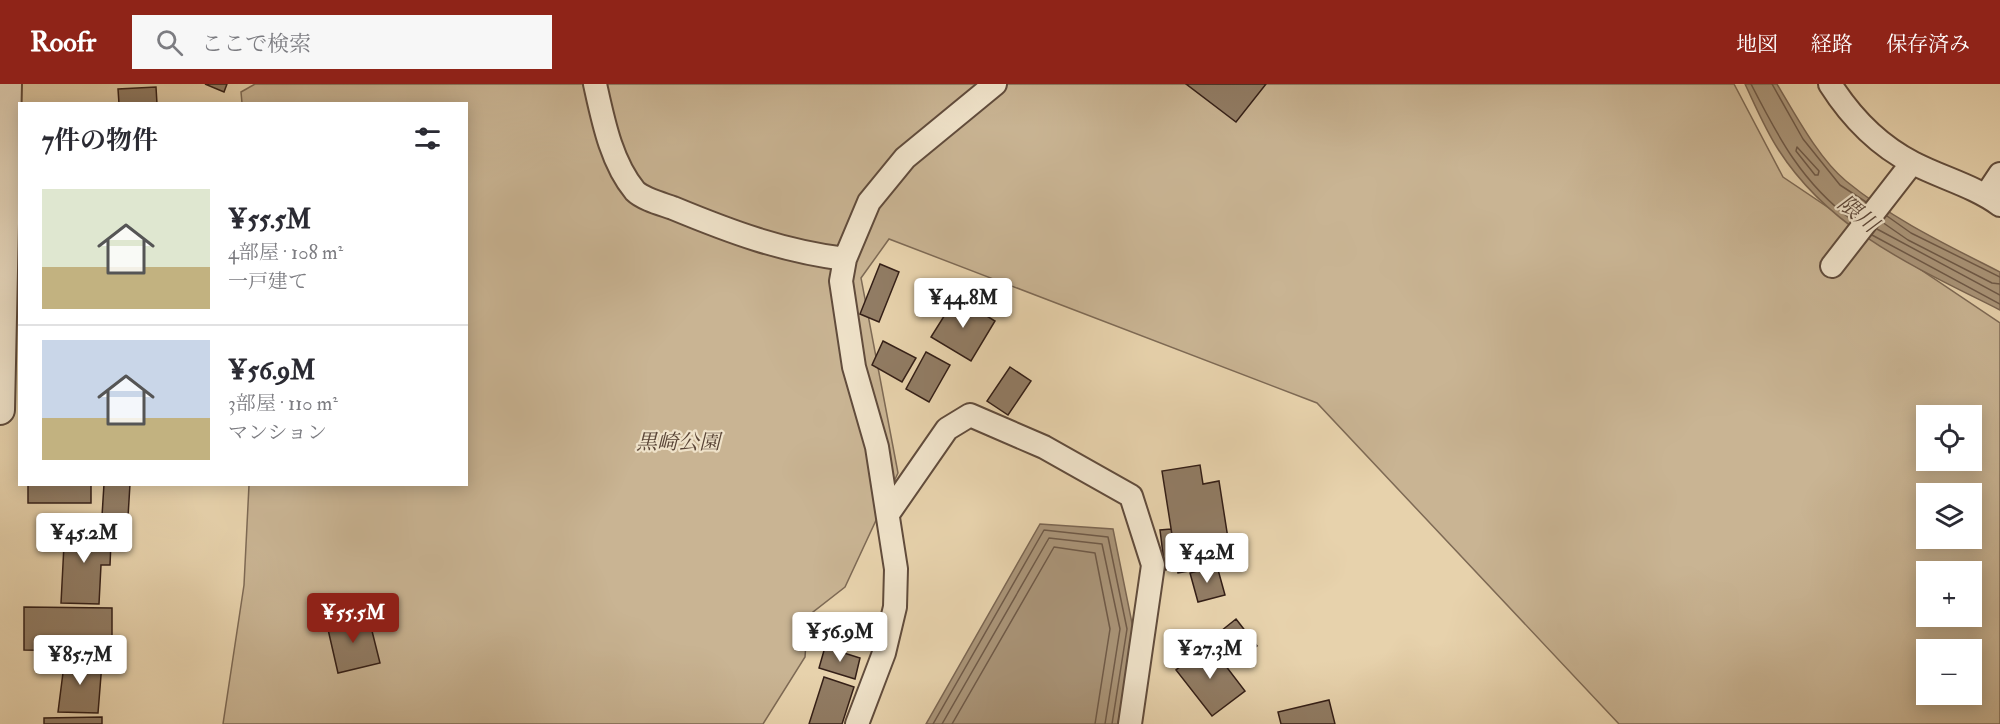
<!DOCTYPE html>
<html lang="ja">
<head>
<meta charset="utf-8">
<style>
  body { margin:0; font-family:"IM FELL Double Pica","Noto Serif JP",serif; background:#f7f7f7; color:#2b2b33; height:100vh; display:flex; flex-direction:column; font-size:22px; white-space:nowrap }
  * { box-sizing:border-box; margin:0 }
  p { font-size:20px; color:#7c7c81 }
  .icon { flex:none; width:33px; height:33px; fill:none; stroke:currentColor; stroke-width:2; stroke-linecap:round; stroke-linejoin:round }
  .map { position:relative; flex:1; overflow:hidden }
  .details { position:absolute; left:18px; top:18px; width:450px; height:384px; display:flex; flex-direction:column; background:#fff; border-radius:0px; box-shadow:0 3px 15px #0003 }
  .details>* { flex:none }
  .buttons { position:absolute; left:1916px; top:321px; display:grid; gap:12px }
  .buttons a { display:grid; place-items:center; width:66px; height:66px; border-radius:0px; background:#fff; box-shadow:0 3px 15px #0003; font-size:30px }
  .price { position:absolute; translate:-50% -51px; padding:0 14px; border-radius:6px; background:#fff; color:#222; font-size:20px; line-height:39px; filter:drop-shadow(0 2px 3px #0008) }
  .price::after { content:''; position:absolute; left:50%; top:36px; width:18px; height:14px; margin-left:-9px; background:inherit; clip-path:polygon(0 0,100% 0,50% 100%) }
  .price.on { background:#8f2418; color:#fff }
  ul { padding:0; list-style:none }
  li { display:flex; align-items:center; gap:18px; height:150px; padding:0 24px }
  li+li { border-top:2px solid #e1e1e2 }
  li span { display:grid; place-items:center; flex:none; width:168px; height:120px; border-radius:0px; color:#555 }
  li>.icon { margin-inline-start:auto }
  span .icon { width:72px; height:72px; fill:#fffc; stroke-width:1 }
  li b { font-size:26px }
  h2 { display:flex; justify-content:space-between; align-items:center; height:72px; padding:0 24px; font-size:26px }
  header { display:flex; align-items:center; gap:36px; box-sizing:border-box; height:84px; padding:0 30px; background:#8f2418; color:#fff }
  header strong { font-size:28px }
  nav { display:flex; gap:33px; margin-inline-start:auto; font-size:21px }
  .search { width:420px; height:54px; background:#f7f7f7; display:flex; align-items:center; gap:15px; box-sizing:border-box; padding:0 21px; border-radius:0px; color:#7c7c81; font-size:22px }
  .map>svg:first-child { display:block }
  .green { fill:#c9b493; stroke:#7e6a55; stroke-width:1.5; fill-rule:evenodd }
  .water { fill:#aa9579; stroke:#7b6652; stroke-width:1.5 }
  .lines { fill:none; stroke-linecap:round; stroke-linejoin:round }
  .shore { stroke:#6f5a48; stroke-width:1.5 }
  .building { fill:#917c64; stroke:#341f17; stroke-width:1.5 }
  .minor-casing { stroke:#614c3c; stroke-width:26 }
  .tertiary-casing { stroke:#614c3c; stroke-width:32 }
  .minor { stroke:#efe2c9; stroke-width:22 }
  .tertiary { stroke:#efe2c9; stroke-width:28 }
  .labels { text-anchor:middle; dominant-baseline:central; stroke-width:4.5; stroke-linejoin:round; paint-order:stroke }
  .park-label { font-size:21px; font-style:italic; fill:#594436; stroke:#efe2c9 }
  .water-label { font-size:22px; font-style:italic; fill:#5d4839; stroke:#efe2c9 }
</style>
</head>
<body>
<header>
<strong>Roofr</strong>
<div class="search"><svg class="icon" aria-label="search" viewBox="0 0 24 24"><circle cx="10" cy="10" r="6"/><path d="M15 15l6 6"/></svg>ここで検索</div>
<nav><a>地図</a><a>経路</a><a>保存済み</a></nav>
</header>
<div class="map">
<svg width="2000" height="640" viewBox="0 0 2000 640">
  <rect width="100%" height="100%" fill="#e7d2ac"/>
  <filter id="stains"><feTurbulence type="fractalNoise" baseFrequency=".00333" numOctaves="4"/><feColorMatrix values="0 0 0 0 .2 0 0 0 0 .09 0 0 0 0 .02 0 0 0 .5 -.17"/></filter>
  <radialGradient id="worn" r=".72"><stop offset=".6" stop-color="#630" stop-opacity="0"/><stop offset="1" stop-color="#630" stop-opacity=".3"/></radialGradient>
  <path class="green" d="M 255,0 L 1734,0 L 1783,93 L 2000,239 L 2000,640 L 1619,640 L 1317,319 L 889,155 L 861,194 L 898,389 L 845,503 L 808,532 L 805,573 L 763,640 L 223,640 L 244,501 L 249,401 L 466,400 L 466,20 L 242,19 L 241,8 ZM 1926,332 L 1971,332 L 1971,376 L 1926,376 ZM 1926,410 L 1971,410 L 1971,454 L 1926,454 ZM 1926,488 L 1971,488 L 1971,532 L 1926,532 ZM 1926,566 L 1971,566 L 1971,610 L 1926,610 Z"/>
  <path class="water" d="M 1745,0 L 1777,0 C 1795,30 1819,75 1846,97 C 1892,135 1947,161 2000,188 L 2000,226 C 1917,184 1830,147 1778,65 C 1765,45 1755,21 1745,0 Z
    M 1040,440 L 1113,445 L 1133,544 L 1118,640 L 926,640 Z"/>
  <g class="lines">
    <path class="shore" d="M 1751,0 C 1778,53 1802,99 1852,136
      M 1772,0 L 1803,55 L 1840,101 L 1866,118
      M 1797,63 L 1819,87 L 1818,91 L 1815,91 L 1796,67 Z
      M 1887,132 L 1911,149 L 2000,193
      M 1882,138 L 1908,156 L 1992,199 L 2000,200
      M 1877,145 L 2000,211
      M 1872,151 L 2000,220
      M 933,640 L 1044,446 L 1108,453 L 1127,545 L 1112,640
      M 942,640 L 1049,454 L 1102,460 L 1120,545 L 1105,640
      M 952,640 L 1054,463 L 1095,469 L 1110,545 L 1095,640"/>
  </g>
  <path class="building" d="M 205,0 L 227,0 L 224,8 Z
    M 1186,0 L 1266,0 L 1236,38 Z
    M 156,3 L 157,20 L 119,20 L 118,5 Z
    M 880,180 L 899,188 L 879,238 L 860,230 Z
    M 956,213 L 995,237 L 971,277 L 931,253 Z
    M 883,257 L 916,274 L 902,298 L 872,281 Z
    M 926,268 L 950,281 L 929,318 L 906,305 Z
    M 1010,283 L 1031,297 L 1008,331 L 987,317 Z
    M 1200,381 L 1203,400 L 1219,397 L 1232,480 L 1178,489 L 1162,387 Z
    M 28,400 L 91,400 L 91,419 L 28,419 Z
    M 104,400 L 130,400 L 128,433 L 102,432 Z
    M 65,441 L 105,443 L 105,457 L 111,458 L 110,481 L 101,481 L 99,520 L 61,519 Z
    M 1171,445 L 1178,484 L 1165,486 L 1160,446 Z
    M 1217,482 L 1225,511 L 1198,518 L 1190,489 Z
    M 24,523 L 112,524 L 112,556 L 89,556 L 89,567 L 24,566 Z
    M 368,531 L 380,579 L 338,589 L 327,541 Z
    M 1236,535 L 1257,562 L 1239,577 L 1216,551 Z
    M 1209,560 L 1245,607 L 1212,632 L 1176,586 Z
    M 825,563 L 860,574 L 855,595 L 819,584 Z
    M 65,573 L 102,579 L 98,629 L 58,628 Z
    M 824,593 L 854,603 L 842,640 L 809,640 Z
    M 1329,616 L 1335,640 L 1281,640 L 1278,628 Z
    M 102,633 L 102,640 L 44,640 L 44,634 Z"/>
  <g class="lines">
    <defs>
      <path id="minor" d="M 595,0 C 603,36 611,78 635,107 C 643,115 662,120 673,124 C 731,148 782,167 845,175
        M 1830,0 C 1851,33 1878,61 1913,79 C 1942,94 1974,102 2000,121
        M 1986,111 L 2000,90
        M 1832,182 L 1912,79
        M 888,430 L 947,345 L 970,331 L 1044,363 L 1131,412 L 1153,481 L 1130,640
        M 857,640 L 884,569 L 895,523 L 896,485 L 877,363 L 854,283 L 841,197 L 845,175 L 869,118 L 905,74 L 995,0"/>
      <path id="tertiary" d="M 0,326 L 7,0"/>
    </defs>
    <use href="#minor" class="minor-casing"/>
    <use href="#tertiary" class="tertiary-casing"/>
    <use href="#minor" class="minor"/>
    <use href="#tertiary" class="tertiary"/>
  </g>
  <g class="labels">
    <g class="park-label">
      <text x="678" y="358">黒崎公園</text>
    </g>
    <g class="water-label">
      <text transform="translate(1858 130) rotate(39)">隈川</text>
    </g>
  </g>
  <rect width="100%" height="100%" filter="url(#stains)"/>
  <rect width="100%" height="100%" fill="url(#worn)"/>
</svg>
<div class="buttons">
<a><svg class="icon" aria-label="locate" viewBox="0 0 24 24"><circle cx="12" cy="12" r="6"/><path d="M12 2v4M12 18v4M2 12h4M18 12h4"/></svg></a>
<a><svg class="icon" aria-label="layers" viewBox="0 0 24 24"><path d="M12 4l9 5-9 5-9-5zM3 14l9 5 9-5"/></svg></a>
<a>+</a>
<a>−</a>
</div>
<b class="price" style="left:963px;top:245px">¥44.8M</b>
<b class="price" style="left:84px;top:480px">¥45.2M</b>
<b class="price" style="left:1207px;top:500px">¥42M</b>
<b class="price on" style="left:353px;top:560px">¥55.5M</b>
<b class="price" style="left:840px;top:579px">¥56.9M</b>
<b class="price" style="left:1210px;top:596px">¥27.3M</b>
<b class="price" style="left:80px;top:602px">¥85.7M</b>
<section class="details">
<h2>7件の物件<svg class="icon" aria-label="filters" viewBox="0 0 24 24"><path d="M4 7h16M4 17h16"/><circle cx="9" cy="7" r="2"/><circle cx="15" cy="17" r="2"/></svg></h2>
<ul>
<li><span style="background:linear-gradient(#dfe7d0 65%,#c2b280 0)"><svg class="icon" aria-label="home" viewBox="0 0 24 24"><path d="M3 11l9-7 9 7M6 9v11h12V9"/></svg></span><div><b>¥55.5M</b><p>4部屋 · 108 m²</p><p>一戸建て</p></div></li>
<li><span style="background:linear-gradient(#c9d6e8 65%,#c2b280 0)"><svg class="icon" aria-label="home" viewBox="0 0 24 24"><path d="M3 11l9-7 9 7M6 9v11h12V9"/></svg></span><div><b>¥56.9M</b><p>3部屋 · 110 m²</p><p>マンション</p></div></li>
</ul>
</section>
</div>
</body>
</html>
